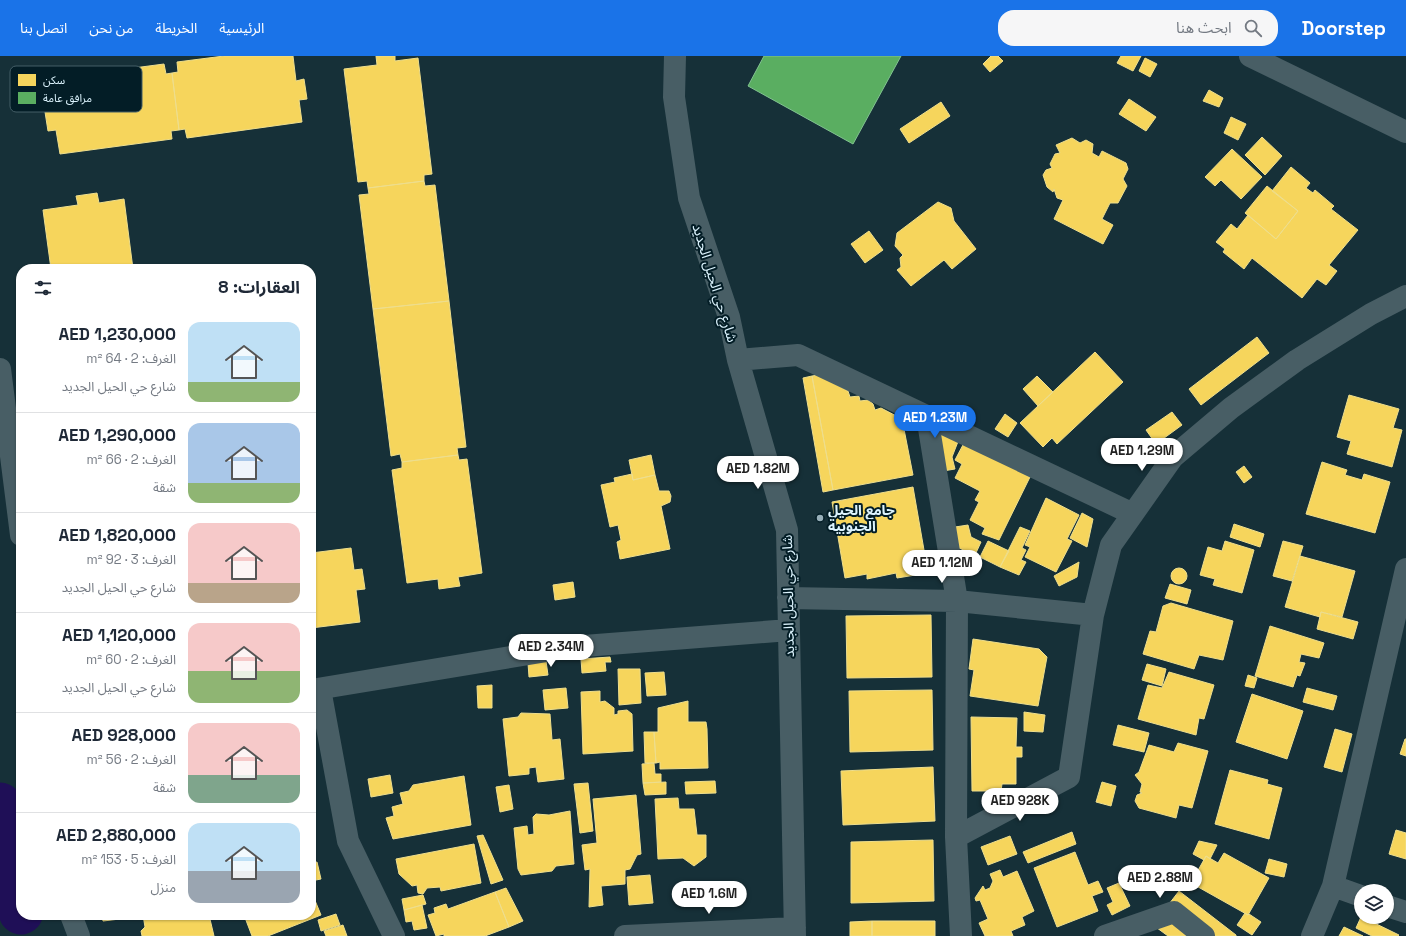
<!DOCTYPE html>
<html lang="ar">
<head>
<meta charset="utf-8">
<style>
  body { margin:0; font-family:"Space Grotesk","Noto Sans Arabic",sans-serif; background:#f6f6f7; color:#1f2937; direction:rtl; height:100vh; display:flex; flex-direction:column; font-size:15px; white-space:nowrap }
  * { box-sizing:border-box; margin:0 }
  p { font-size:13px; color:#747a83 }
  .icon { flex:none; width:22px; height:22px; fill:none; stroke:currentColor; stroke-width:2; stroke-linecap:round; stroke-linejoin:round }
  .map { position:relative; flex:1; overflow:hidden; direction:ltr }
  .details { position:absolute; left:16px; top:208px; width:300px; height:656px; display:flex; flex-direction:column; background:#fff; border-radius:16px; box-shadow:0 1px 3px #0004; direction:rtl }
  .details>* { flex:none }
  .fabs { position:absolute; left:1354px; top:828px; display:grid; gap:8px }
  .fabs a { display:grid; place-items:center; width:40px; height:40px; border-radius:50%; background:#fff; box-shadow:0 1px 3px #0004; font-size:20px }
  .price { position:absolute; translate:-50% -34px; padding:0 9px; border-radius:14px; background:#fff; color:#222; font-size:13px; line-height:26px; filter:drop-shadow(0 1px 2px #0008) }
  .price::after { content:''; position:absolute; left:50%; top:24px; width:12px; height:9px; margin-left:-6px; background:inherit; clip-path:polygon(0 0,100% 0,50% 100%) }
  .price.current { background:#1a73e8; color:#fff }
  ul { padding:0; list-style:none }
  li { display:flex; align-items:center; gap:12px; height:100px; padding:0 16px }
  li+li { border-top:1px solid #e0e1e3 }
  li span { display:grid; place-items:center; flex:none; width:112px; height:80px; border-radius:12px; color:#555 }
  li>.icon { margin-inline-start:auto }
  span .icon { width:48px; height:48px; fill:#fffc; stroke-width:1 }
  li b { font-size:17px }
  h2 { display:flex; justify-content:space-between; align-items:center; height:48px; padding:0 16px; font-size:17px }
  header { display:flex; align-items:center; gap:24px; box-sizing:border-box; height:56px; padding:0 20px; background:#1a73e8; color:#fff }
  header strong { font-size:19px }
  nav { display:flex; gap:22px; margin-inline-start:auto; font-size:14px }
  .search { width:280px; height:36px; background:#f6f6f7; display:flex; align-items:center; gap:10px; box-sizing:border-box; padding:0 14px; border-radius:16px; color:#747a83; font-size:15px }
  .map>svg:first-child { display:block }
  .homes { fill:#f6d55c; stroke:#eede8d }
  .public { fill:#5aae61; stroke:#81c390 }
  .lines { fill:none; stroke-linecap:round; stroke-linejoin:round }
  .river { stroke:#1f0f57; stroke-width:45 }
  .minor { stroke:#485e65; stroke-width:22 }
  .poi-dot { fill:#97afb9; stroke:#031d26; stroke-width:1.5 }
  .labels { text-anchor:middle; dominant-baseline:central; stroke-width:4; stroke-linejoin:round; paint-order:stroke }
  .street-label { font-size:14px; fill:#ddf4fe; stroke:#031d26 }
  .poi-label { font-size:14px; font-weight:bold; fill:#ddf4fe; stroke:#031d26; text-anchor:start }
  .key { fill:#031d26; stroke:#445e67; stroke-width:1 }
  .key-label { font-size:11px; fill:#ddf4fe }
</style>
</head>
<body>
<header>
<strong>Doorstep</strong>
<div class="search"><svg class="icon" aria-label="search" viewBox="0 0 24 24"><circle cx="10" cy="10" r="6"/><path d="M15 15l6 6"/></svg>ابحث هنا</div>
<nav><a>الرئيسية</a><a>الخريطة</a><a>من نحن</a><a>اتصل بنا</a></nav>
</header>
<div class="map">
<svg width="1406" height="880" viewBox="0 0 1406 880">
  <rect width="100%" height="100%" fill="#163038"/>
  <path class="homes" d="M 224,0 L 293,0 L 296,25 L 304,23 L 307,43 L 299,44 L 302,66 L 187,82 L 185,73 L 179,74 L 172,17 L 178,16 L 177,6 Z
    M 376,0 L 395,0 L 395,5 L 418,2 L 432,118 L 424,119 L 424,125 L 368,132 L 367,125 L 358,126 L 344,13 L 377,9 Z
    M 991,0 L 998,0 L 1003,5 L 990,16 L 983,8 Z
    M 1121,0 L 1141,0 L 1133,15 L 1117,7 Z
    M 1145,2 L 1157,8 L 1150,21 L 1139,15 Z
    M 164,8 L 166,18 L 172,17 L 179,74 L 171,75 L 172,83 L 60,98 L 56,74 L 48,75 L 45,56 L 55,54 L 50,23 Z
    M 1209,34 L 1223,42 L 1219,51 L 1203,45 Z
    M 1129,43 L 1156,61 L 1146,75 L 1119,58 Z
    M 941,46 L 950,60 L 909,87 L 900,73 Z
    M 1231,61 L 1246,68 L 1238,84 L 1224,77 Z
    M 1262,81 L 1282,100 L 1265,119 L 1245,99 Z
    M 1072,82 L 1080,87 L 1086,84 L 1093,88 L 1092,97 L 1099,101 L 1102,95 L 1126,107 L 1128,113 L 1123,123 L 1127,130 L 1118,147 L 1110,147 L 1102,163 L 1113,169 L 1103,188 L 1054,163 L 1063,144 L 1057,142 L 1054,133 L 1053,136 L 1047,131 L 1043,119 L 1046,114 L 1052,112 L 1050,108 L 1055,98 L 1060,97 L 1056,89 Z
    M 1232,93 L 1262,121 L 1241,143 L 1221,124 L 1215,130 L 1205,121 Z
    M 1291,111 L 1310,127 L 1306,132 L 1313,137 L 1315,134 L 1334,150 L 1331,153 L 1358,174 L 1329,209 L 1337,215 L 1326,229 L 1317,223 L 1302,242 L 1252,202 L 1244,213 L 1223,196 L 1225,193 L 1216,186 L 1231,168 L 1237,173 L 1248,159 L 1276,183 L 1298,155 L 1272,135 Z
    M 424,125 L 425,130 L 435,129 L 449,245 L 373,253 L 359,139 L 369,138 L 368,132 Z
    M 1267,130 L 1298,155 L 1276,183 L 1245,157 Z
    M 97,137 L 99,147 L 124,143 L 133,213 L 51,213 L 43,154 L 78,149 L 76,140 Z
    M 938,146 L 951,152 L 954,165 L 976,193 L 952,213 L 944,204 L 911,230 L 897,214 L 901,211 L 900,202 L 903,199 L 895,190 L 897,177 Z
    M 869,175 L 883,194 L 865,207 L 851,188 Z
    M 449,245 L 466,391 L 457,392 L 458,399 L 402,406 L 400,398 L 391,400 L 373,253 Z
    M 1257,281 L 1269,297 L 1201,349 L 1189,333 Z
    M 1095,296 L 1123,326 L 1057,388 L 1052,382 L 1043,391 L 1020,367 Z
    M 818,319 L 848,335 L 850,341 L 859,340 L 860,345 L 868,344 L 873,348 L 875,354 L 881,352 L 902,363 L 913,419 L 833,434 L 812,320 Z
    M 812,320 L 833,434 L 823,436 L 803,322 Z
    M 1037,320 L 1053,336 L 1038,350 L 1023,333 Z
    M 1349,339 L 1399,353 L 1393,372 L 1402,374 L 1392,411 L 1347,398 L 1351,385 L 1337,381 Z
    M 1172,356 L 1182,369 L 1156,388 L 1146,374 Z
    M 1005,358 L 1017,367 L 1008,381 L 995,373 Z
    M 935,372 L 959,383 L 952,401 L 955,413 L 943,415 Z
    M 964,387 L 1030,421 L 999,484 L 982,478 L 985,472 L 970,464 L 979,446 L 975,444 L 980,435 L 955,422 L 962,408 L 955,404 Z
    M 458,399 L 459,404 L 467,403 L 482,517 L 458,521 L 460,530 L 439,533 L 438,523 L 407,527 L 392,414 L 402,412 L 402,406 Z
    M 651,399 L 655,419 L 633,424 L 629,404 Z
    M 1322,406 L 1347,414 L 1345,419 L 1362,424 L 1364,418 L 1390,426 L 1375,477 L 1306,458 Z
    M 1244,410 L 1252,421 L 1244,427 L 1236,416 Z
    M 632,418 L 633,424 L 655,419 L 659,435 L 669,435 L 671,440 L 670,446 L 661,450 L 670,493 L 620,503 L 617,486 L 621,484 L 618,469 L 610,471 L 601,429 L 615,426 L 614,422 Z
    M 913,431 L 928,517 L 897,522 L 896,517 L 867,523 L 867,518 L 845,522 L 832,446 Z
    M 1046,442 L 1079,459 L 1067,483 L 1072,485 L 1056,516 L 1025,501 L 1030,491 L 1025,489 Z
    M 1082,457 L 1093,463 L 1087,491 L 1070,482 Z
    M 1234,468 L 1264,478 L 1260,491 L 1230,481 Z
    M 968,469 L 971,481 L 981,486 L 975,499 L 959,492 L 955,471 Z
    M 1020,471 L 1030,475 L 1022,492 L 1026,494 L 1021,504 L 1026,506 L 1019,519 L 1000,511 Z
    M 988,485 L 1009,495 L 1000,511 L 980,501 Z
    M 1225,485 L 1254,494 L 1242,537 L 1213,529 L 1215,523 L 1200,519 L 1208,491 L 1222,495 Z
    M 1283,485 L 1303,490 L 1292,525 L 1273,520 Z
    M 351,492 L 354,514 L 362,513 L 365,533 L 356,534 L 360,566 L 311,572 L 311,497 Z
    M 1300,500 L 1355,515 L 1342,561 L 1321,556 L 1320,561 L 1285,551 Z
    M 1079,506 L 1077,521 L 1059,530 L 1054,520 Z
    M1171 520a8 8 0 1 1 16 0a8 8 0 1 1-16 0Z
    M 573,526 L 575,541 L 555,544 L 553,529 Z
    M 1170,528 L 1191,534 L 1187,548 L 1165,542 Z
    M 1171,547 L 1233,565 L 1223,604 L 1199,599 L 1194,613 L 1143,598 L 1150,575 L 1156,576 L 1163,550 Z
    M 1321,556 L 1358,566 L 1353,583 L 1317,573 Z
    M 931,559 L 932,621 L 847,622 L 846,560 Z
    M 1270,570 L 1324,587 L 1319,602 L 1301,598 L 1299,606 L 1305,607 L 1300,620 L 1297,619 L 1293,631 L 1255,620 Z
    M 973,583 L 1039,593 L 1047,601 L 1038,650 L 970,640 L 974,614 L 969,613 Z
    M 610,601 L 611,606 L 605,606 L 606,615 L 582,617 L 581,603 Z
    M 546,605 L 548,619 L 529,621 L 528,607 Z
    M 1147,608 L 1166,613 L 1162,630 L 1142,624 Z
    M 618,613 L 640,613 L 641,647 L 619,649 Z
    M 664,616 L 666,639 L 647,640 L 645,617 Z
    M 1169,616 L 1214,629 L 1204,663 L 1199,662 L 1196,679 L 1138,663 L 1148,629 L 1162,632 Z
    M 1248,619 L 1257,622 L 1254,632 L 1245,630 Z
    M 492,629 L 492,652 L 478,652 L 477,630 Z
    M 566,632 L 568,652 L 545,654 L 543,634 Z
    M 1307,632 L 1337,640 L 1333,654 L 1303,646 Z
    M 932,634 L 933,694 L 850,696 L 849,635 Z
    M 600,635 L 600,646 L 605,645 L 614,652 L 614,659 L 618,658 L 618,655 L 627,654 L 632,658 L 633,695 L 583,698 L 581,636 Z
    M 1252,638 L 1303,655 L 1287,703 L 1236,686 Z
    M 688,645 L 688,666 L 706,666 L 707,673 L 708,712 L 660,713 L 660,706 L 656,707 L 654,676 L 658,676 L 658,652 Z
    M 1024,656 L 1045,659 L 1043,676 L 1024,675 Z
    M 521,657 L 550,658 L 552,684 L 560,683 L 564,723 L 538,726 L 536,711 L 529,712 L 529,718 L 509,720 L 503,663 L 518,661 Z
    M 971,661 L 1017,662 L 1016,691 L 1022,691 L 1022,701 L 1016,701 L 1016,728 L 1002,728 L 1001,735 L 972,735 Z
    M 1118,669 L 1149,677 L 1144,696 L 1113,689 Z
    M 1335,673 L 1352,678 L 1342,716 L 1324,711 Z
    M 644,676 L 654,676 L 656,707 L 645,707 Z
    M 1405,683 L 1406,683 L 1406,700 L 1400,698 Z
    M 1178,687 L 1208,695 L 1192,752 L 1179,749 L 1176,762 L 1139,752 L 1135,745 L 1137,739 L 1142,737 L 1140,736 L 1142,728 L 1135,719 L 1139,716 L 1149,689 L 1174,696 Z
    M 654,707 L 655,718 L 661,718 L 661,726 L 643,727 L 642,708 Z
    M 933,711 L 935,765 L 843,769 L 841,715 Z
    M 1230,714 L 1268,724 L 1267,728 L 1282,732 L 1269,783 L 1215,768 Z
    M 390,719 L 393,737 L 371,741 L 368,723 Z
    M 464,720 L 471,769 L 393,783 L 386,762 L 394,760 L 392,751 L 403,748 L 400,737 L 409,735 L 413,729 Z
    M 715,725 L 716,737 L 686,738 L 685,726 Z
    M 666,726 L 666,738 L 645,739 L 643,727 Z
    M 1102,726 L 1116,730 L 1111,750 L 1096,746 Z
    M 588,727 L 593,775 L 580,777 L 574,728 Z
    M 509,729 L 513,753 L 500,756 L 496,731 Z
    M 636,739 L 641,798 L 637,799 L 630,813 L 625,814 L 625,828 L 601,830 L 603,849 L 589,851 L 590,813 L 585,814 L 582,789 L 597,787 L 593,743 Z
    M 678,742 L 679,753 L 694,753 L 697,779 L 706,779 L 706,801 L 694,810 L 683,802 L 658,803 L 655,743 Z
    M 570,755 L 574,808 L 556,810 L 552,815 L 521,819 L 518,813 L 514,772 L 527,770 L 528,779 L 534,778 L 533,761 L 536,758 L 549,759 Z
    M 1396,774 L 1406,777 L 1406,803 L 1389,798 Z
    M 1072,776 L 1076,788 L 1028,807 L 1023,796 Z
    M 483,779 L 503,824 L 491,828 L 477,780 Z
    M 1010,780 L 1017,798 L 988,809 L 981,791 Z
    M 933,784 L 934,845 L 851,847 L 851,786 Z
    M 1199,785 L 1217,789 L 1210,803 L 1206,800 L 1204,804 L 1193,798 Z
    M 474,788 L 481,827 L 441,835 L 440,831 L 427,832 L 423,838 L 418,837 L 417,829 L 412,830 L 399,818 L 396,803 Z
    M 1075,796 L 1088,829 L 1098,825 L 1103,836 L 1092,840 L 1098,855 L 1057,871 L 1034,812 Z
    M 1224,797 L 1269,822 L 1248,859 L 1191,827 L 1206,800 L 1218,807 Z
    M 1269,803 L 1287,808 L 1284,821 L 1265,817 Z
    M 317,806 L 321,823 L 311,825 L 311,807 Z
    M 1155,812 L 1162,817 L 1155,827 L 1148,822 Z
    M 1000,814 L 1003,821 L 1017,815 L 1034,855 L 1022,861 L 1025,869 L 1011,875 L 1013,880 L 985,880 L 979,867 L 988,863 L 980,844 L 976,845 L 975,842 L 983,830 L 985,834 L 990,832 L 993,825 L 990,818 Z
    M 650,819 L 653,847 L 629,849 L 627,821 Z
    M 1119,827 L 1130,850 L 1112,859 L 1107,849 L 1113,846 L 1107,832 Z
    M 506,832 L 523,865 L 509,871 L 495,836 Z
    M 1179,835 L 1236,879 L 1236,880 L 1168,880 L 1153,869 Z
    M 495,836 L 509,871 L 485,880 L 444,880 L 444,878 L 436,880 L 428,859 L 435,857 L 434,852 L 446,848 L 448,853 Z
    M 423,839 L 426,848 L 404,854 L 402,843 Z
    M 314,842 L 321,859 L 268,880 L 252,880 L 244,859 L 311,859 L 311,843 Z
    M 422,849 L 427,872 L 414,874 L 412,865 L 406,866 L 404,854 Z
    M 1245,857 L 1248,859 L 1249,858 L 1261,866 L 1252,879 L 1237,869 Z
    M 336,858 L 340,869 L 321,875 L 318,864 Z
    M 102,859 L 137,859 L 137,861 L 103,865 Z
    M 143,859 L 209,859 L 214,880 L 142,880 L 141,875 L 145,871 Z
    M 1361,861 L 1362,861 L 1399,879 L 1398,880 L 1372,880 L 1356,872 Z
    M 872,865 L 935,865 L 935,880 L 872,880 Z
    M 872,865 L 872,880 L 850,880 L 850,866 Z
    M 343,869 L 347,880 L 326,880 L 324,875 Z
    M 1344,871 L 1363,880 L 1339,880 Z"/>
  <path class="public" d="M 764,0 L 901,0 L 853,88 L 748,30 Z"/>
  <g class="lines">
    <path class="river" d="M 0,749 L 6,790 L 21,856"/>
    <path class="minor" d="M 675,0 L 674,41 L 689,142 L 729,261 L 738,304 L 787,474 L 795,880
      M 1250,0 L 1406,76
      M 738,304 L 798,299 L 1133,458
      M 0,313 L 21,479
      M 927,360 L 957,545 L 956,781 L 961,880
      M 788,542 L 957,545 L 1093,559
      M 320,633 L 348,785 L 394,880
      M 311,634 L 571,591 L 789,574
      M 956,781 L 1069,721 L 1093,559 L 1111,489 L 1173,401 L 1231,352 L 1297,304 L 1371,258 L 1406,240
      M 1333,830 L 1361,840
      M 1387,850 L 1406,856
      M 71,859 L 79,880
      M 625,880 L 795,872
      M 1105,880 L 1174,856 L 1204,880
      M 1312,880 L 1333,830 L 1406,513"/>
  </g>
  <circle class="poi-dot" cx="820" cy="462" r="4"/>
  <g class="labels">
    <g class="street-label">
      <text transform="translate(715 227) rotate(73)">شارع حي الحيل الجديد</text>
      <text transform="translate(788 540) rotate(-91)">شارع حي الحيل الجديد</text>
    </g>
    <g class="poi-label">
      <text x="828" y="454">جامع الحيل<tspan x="828" dy="16">الجنوبية</tspan></text>
    </g>
  </g>
  <rect x="10" y="10" width="132" height="46" rx="6" class="key"/>
  <rect x="18" y="18" width="18" height="12" fill="#f6d55c"/>
  <rect x="18" y="36" width="18" height="12" fill="#5aae61"/>
  <g class="key-label">
    <text x="43" y="28">سكن</text>
    <text x="43" y="46">مرافق عامة</text>
  </g>
</svg>
<div class="fabs">
<a><svg class="icon" aria-label="layers" viewBox="0 0 24 24"><path d="M12 4l9 5-9 5-9-5zM3 14l9 5 9-5"/></svg></a>
</div>
<b class="price current" style="left:935px;top:383px">AED 1.23M</b>
<b class="price" style="left:1142px;top:416px">AED 1.29M</b>
<b class="price" style="left:758px;top:434px">AED 1.82M</b>
<b class="price" style="left:942px;top:528px">AED 1.12M</b>
<b class="price" style="left:551px;top:612px">AED 2.34M</b>
<b class="price" style="left:1020px;top:766px">AED 928K</b>
<b class="price" style="left:1160px;top:843px">AED 2.88M</b>
<b class="price" style="left:709px;top:859px">AED 1.6M</b>
<section class="details">
<h2>العقارات: 8<svg class="icon" aria-label="filters" viewBox="0 0 24 24"><path d="M4 7h16M4 17h16"/><circle cx="9" cy="7" r="2"/><circle cx="15" cy="17" r="2"/></svg></h2>
<ul>
<li><span style="background:linear-gradient(#bfe0f5 75%,#8fb573 0)"><svg class="icon" aria-label="home" viewBox="0 0 24 24"><path d="M3 11l9-7 9 7M6 9v11h12V9"/></svg></span><div><b>AED 1,230,000</b><p>الغرف: 2 · 64 m²</p><p>شارع حي الحيل الجديد</p></div></li>
<li><span style="background:linear-gradient(#a9c7e8 75%,#8fb573 0)"><svg class="icon" aria-label="home" viewBox="0 0 24 24"><path d="M3 11l9-7 9 7M6 9v11h12V9"/></svg></span><div><b>AED 1,290,000</b><p>الغرف: 2 · 66 m²</p><p>شقة</p></div></li>
<li><span style="background:linear-gradient(#f6c9c9 75%,#b9a48a 0)"><svg class="icon" aria-label="home" viewBox="0 0 24 24"><path d="M3 11l9-7 9 7M6 9v11h12V9"/></svg></span><div><b>AED 1,820,000</b><p>الغرف: 3 · 92 m²</p><p>شارع حي الحيل الجديد</p></div></li>
<li><span style="background:linear-gradient(#f6c9c9 60%,#8fb573 0)"><svg class="icon" aria-label="home" viewBox="0 0 24 24"><path d="M3 11l9-7 9 7M6 9v11h12V9"/></svg></span><div><b>AED 1,120,000</b><p>الغرف: 2 · 60 m²</p><p>شارع حي الحيل الجديد</p></div></li>
<li><span style="background:linear-gradient(#f6c9c9 65%,#7fa58c 0)"><svg class="icon" aria-label="home" viewBox="0 0 24 24"><path d="M3 11l9-7 9 7M6 9v11h12V9"/></svg></span><div><b>AED 928,000</b><p>الغرف: 2 · 56 m²</p><p>شقة</p></div></li>
<li><span style="background:linear-gradient(#bfe0f5 60%,#9aa5b1 0)"><svg class="icon" aria-label="home" viewBox="0 0 24 24"><path d="M3 11l9-7 9 7M6 9v11h12V9"/></svg></span><div><b>AED 2,880,000</b><p>الغرف: 5 · 153 m²</p><p>منزل</p></div></li>
</ul>
</section>
</div>
</body>
</html>
